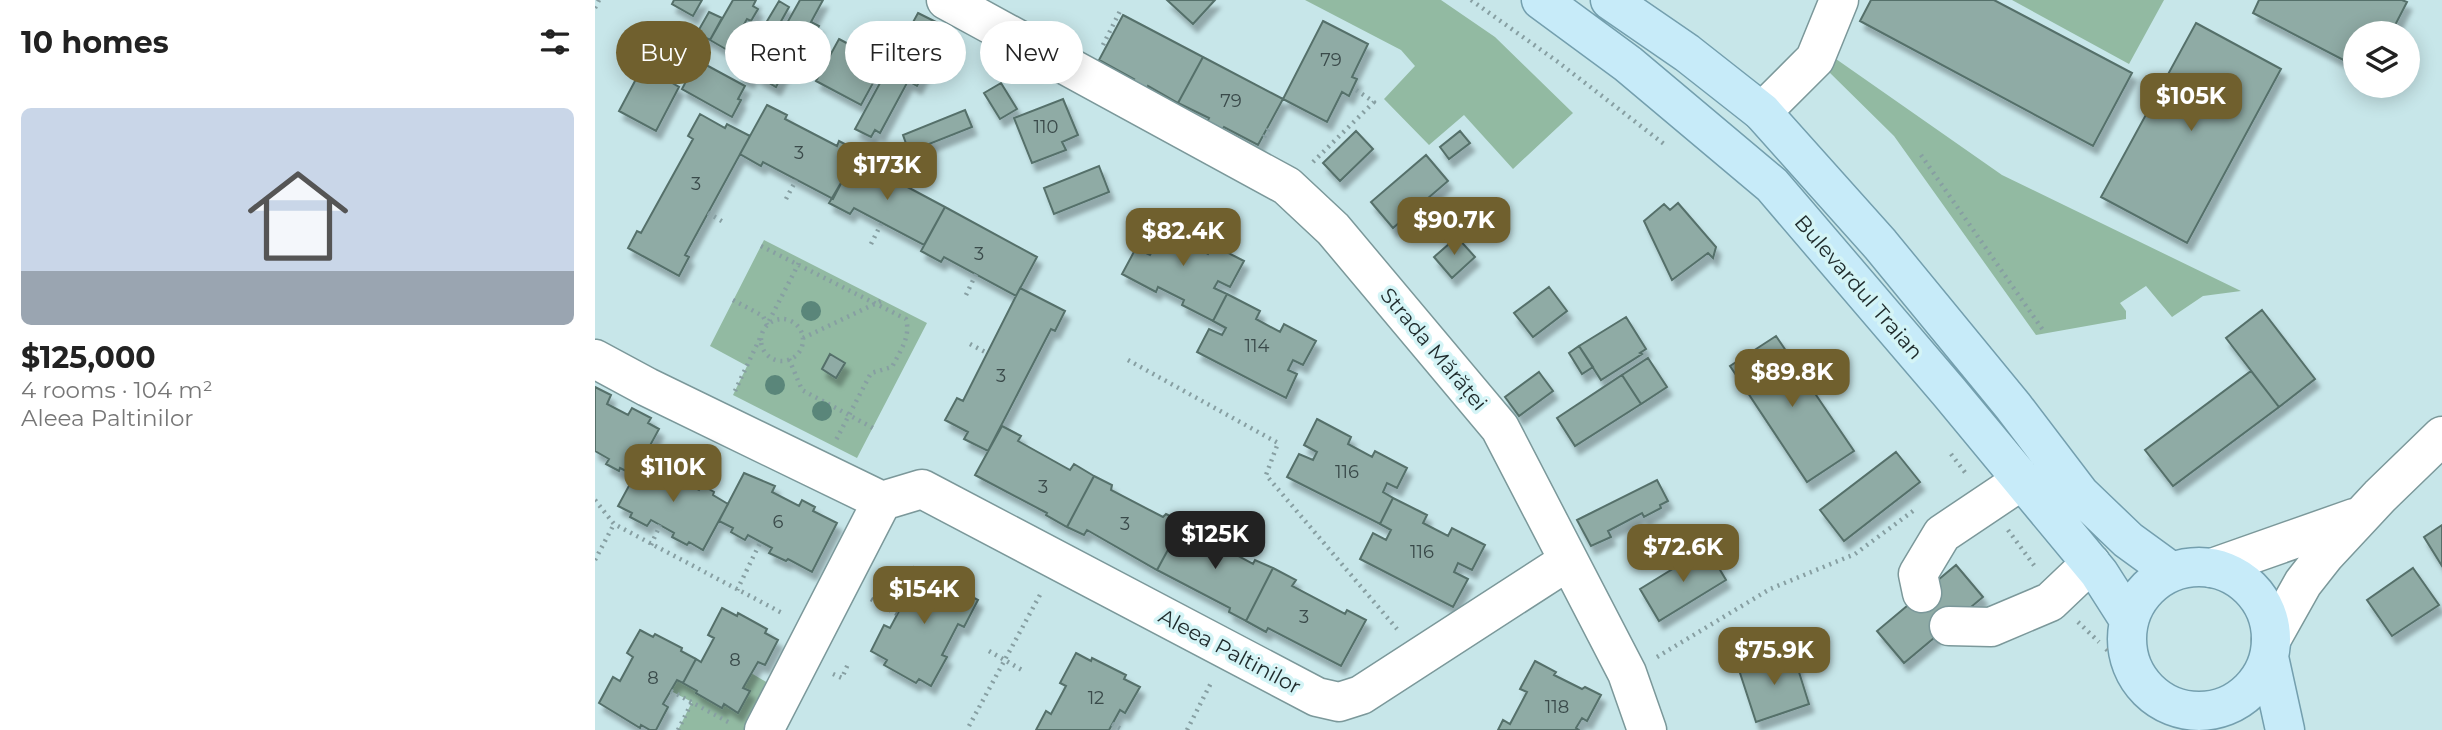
<!DOCTYPE html>
<html lang="en">
<head>
<meta charset="utf-8">
<style>
  body { margin:0; font-family:Montserrat,sans-serif; background:#f6f6f6; color:#222; height:100vh; display:flex; flex-direction:column; font-size:26px; white-space:nowrap }
  * { box-sizing:border-box; margin:0 }
  p { font-size:23px; color:#767676 }
  .icon { flex:none; width:38px; height:38px; fill:none; stroke:currentColor; stroke-width:2; stroke-linecap:round; stroke-linejoin:round }
  .map { position:relative; flex:1; overflow:hidden }
  .sheet { display:flex; flex-direction:column; background:#fff; width:595px }
  .sheet>* { flex:none }
  .guide { position:absolute; left:21px; top:21px; width:665px; height:63px; display:flex; gap:14px }
  .fabs { position:absolute; left:1748px; top:21px; display:grid; gap:14px }
  .fabs a { display:grid; place-items:center; width:77px; height:77px; border-radius:50%; background:#fff; box-shadow:0 4px 18px #0003; font-size:35px }
  .price { position:absolute; translate:-50% -60px; padding:0 16px; border-radius:14px; background:#70602e; color:#fff; font-size:23px; line-height:46px; filter:drop-shadow(0 2px 4px #0008) }
  .price::after { content:''; position:absolute; left:50%; top:42px; width:21px; height:16px; margin-left:-10px; background:inherit; clip-path:polygon(0 0,100% 0,50% 100%) }
  .price.on { background:#222; color:#fff }
  ul { padding:0; list-style:none }
  li { display:grid; align-content:center; gap:14px; height:371px; padding:0 21px }
  li span { display:grid; place-items:center; height:217px; border-radius:10px; color:#555 }
  li>.icon { margin-inline-start:auto }
  span .icon { width:126px; height:126px; fill:#fffc; stroke-width:1 }
  li b { font-size:30px }
  h2 { display:flex; justify-content:space-between; align-items:center; height:84px; padding:0 21px; font-size:30px }
  .tag { padding:0 24px; border-radius:32px; background:#fff; box-shadow:0 4px 18px #0003; font-size:24px; line-height:63px }
  .tag.on { background:#70602e; color:#fff }
  main { display:flex; flex:1; min-height:0 }
  .map>svg:first-child { display:block }
  .green { fill:#92baa2 }
  .building { fill:#8faba5; stroke:#55706a; stroke-width:2; filter:url(#shadow) }
  .lines { fill:none; stroke-linecap:round; stroke-linejoin:round }
  .minor-casing { stroke:#7b989a; stroke-width:41 }
  .major-casing { stroke:#749fae; stroke-width:41 }
  .path { stroke:#879fa2; stroke-width:4.5; stroke-dasharray:2 5; stroke-linecap:butt }
  .minor { stroke:#fff; stroke-width:38 }
  .major { stroke:#c7ebf9; stroke-width:38 }
  .tree { fill:#5a867a }
  .labels { text-anchor:middle; dominant-baseline:central; stroke-width:7; stroke-linejoin:round; paint-order:stroke }
  .number-label { font-size:18px; fill:#3a4a4a }
  .street-label { font-size:21px; fill:#1e2a2b; stroke:#d4f4f6 }
</style>
</head>
<body>
<main>
<section class="sheet">
<h2>10 homes<svg class="icon" aria-label="filters" viewBox="0 0 24 24"><path d="M4 7h16M4 17h16"/><circle cx="9" cy="7" r="2"/><circle cx="15" cy="17" r="2"/></svg></h2>
<ul>
<li><span style="background:linear-gradient(#c9d6e8 75%,#9aa5b1 0)"><svg class="icon" aria-label="home" viewBox="0 0 24 24"><path d="M3 11l9-7 9 7M6 9v11h12V9"/></svg></span><div><b>$125,000</b><p>4 rooms · 104 m²</p><p>Aleea Paltinilor</p></div></li>
</ul>
</section>
<div class="map">
<svg width="1847" height="730" viewBox="0 0 1847 730">
  <defs>
    <filter id="shadow"><feDropShadow dx="4.5" dy="8" stdDeviation="2" flood-color="#0004"/></filter>
  </defs>
  <rect width="100%" height="100%" fill="#c7e6e9"/>
  <path class="green" d="M 710,0 L 846,0 L 900,37 L 978,113 L 918,169 L 869,115 L 834,145 L 789,99 L 820,66 L 806,50 Z
    M 1417,0 L 1569,0 L 1534,64 Z
    M 1241,59 L 1407,175 L 1646,291 L 1608,296 L 1577,317 L 1551,286 L 1525,303 L 1531,311 L 1531,319 L 1441,335 L 1299,136 L 1232,70 Z
    M 169,240 L 332,323 L 262,458 L 138,395 L 152,366 L 115,346 Z
    M 156,673 L 173,683 L 149,730 L 83,730 L 97,702 L 76,691 L 82,680 L 127,707 L 129,704 L 143,712 L 154,691 L 148,688 Z"/>
  <path class="building" d="M 79,0 L 107,0 L 98,16 L 77,4 Z
    M 138,0 L 161,0 L 158,6 L 163,9 L 156,21 L 152,19 L 134,51 L 115,40 Z
    M 205,0 L 228,0 L 216,22 L 224,26 L 201,69 L 174,55 Z
    M 572,0 L 620,0 L 598,24 Z
    M 1276,0 L 1399,0 L 1537,73 L 1498,146 L 1265,21 Z
    M 1664,0 L 1807,0 L 1812,2 L 1796,33 L 1760,33 L 1760,66 L 1658,13 Z
    M 184,1 L 194,7 L 170,50 L 159,43 Z
    M 114,12 L 127,18 L 115,40 L 102,33 Z
    M 323,13 L 353,28 L 322,86 L 313,81 L 285,133 L 280,130 L 276,137 L 260,129 Z
    M 528,15 L 608,57 L 583,103 L 553,86 L 550,93 L 535,85 L 539,79 L 504,60 Z
    M 728,21 L 773,44 L 757,77 L 762,79 L 754,96 L 747,92 L 732,122 L 688,99 Z
    M 1601,23 L 1686,69 L 1592,243 L 1506,197 Z
    M 244,39 L 289,63 L 266,105 L 221,81 Z
    M 158,45 L 170,52 L 154,80 L 142,74 Z
    M 608,57 L 688,99 L 663,145 L 629,127 L 626,132 L 611,124 L 614,118 L 583,103 Z
    M 102,60 L 150,86 L 143,99 L 146,100 L 137,117 L 87,89 Z
    M 168,60 L 189,72 L 181,87 L 159,74 Z
    M 48,66 L 84,87 L 61,131 L 24,111 Z
    M 406,83 L 422,109 L 405,119 L 389,93 Z
    M 468,99 L 483,135 L 467,142 L 471,150 L 437,163 L 419,118 Z
    M 172,105 L 192,115 L 190,119 L 242,146 L 244,141 L 263,151 L 238,199 L 168,162 L 166,166 L 145,154 Z
    M 370,110 L 377,127 L 314,152 L 308,135 Z
    M 105,114 L 130,128 L 132,124 L 155,136 L 90,255 L 94,257 L 84,276 L 33,248 L 42,231 L 46,233 L 98,139 L 93,136 Z
    M 761,131 L 778,149 L 745,181 L 728,163 Z
    M 865,131 L 875,143 L 854,159 L 845,147 Z
    M 831,155 L 853,181 L 798,228 L 776,202 Z
    M 260,159 L 350,207 L 329,245 L 259,208 L 255,214 L 234,203 Z
    M 504,166 L 514,192 L 459,214 L 449,188 Z
    M 1083,203 L 1121,247 L 1118,258 L 1113,253 L 1077,280 L 1049,221 L 1069,204 L 1075,210 Z
    M 350,207 L 442,257 L 421,296 L 349,257 L 346,262 L 326,251 Z
    M 559,214 L 592,231 L 587,240 L 613,254 L 618,245 L 649,261 L 635,287 L 623,281 L 619,288 L 632,294 L 618,321 L 587,305 L 589,300 L 563,287 L 561,292 L 527,274 L 541,248 L 555,255 L 559,248 L 546,241 Z
    M 862,237 L 880,257 L 857,278 L 839,257 Z
    M 954,287 L 972,311 L 938,337 L 919,313 Z
    M 425,288 L 470,311 L 460,331 L 456,329 L 393,451 L 369,439 L 373,432 L 350,420 L 362,398 L 368,401 Z
    M 632,294 L 665,311 L 661,319 L 685,332 L 689,324 L 721,341 L 708,365 L 698,360 L 693,370 L 702,374 L 691,398 L 602,352 L 614,329 L 627,335 L 631,328 L 618,321 Z
    M 1667,310 L 1720,379 L 1684,407 L 1631,338 Z
    M 1031,317 L 1051,349 L 1045,353 L 1047,354 L 1006,380 L 984,346 Z
    M 1181,336 L 1259,451 L 1212,482 L 1135,366 Z
    M 984,346 L 998,367 L 987,374 L 974,353 Z
    M 235,354 L 250,363 L 241,378 L 227,369 Z
    M 1053,358 L 1072,387 L 1046,404 L 1027,375 Z
    M 1656,371 L 1684,407 L 1578,486 L 1550,450 Z
    M 944,372 L 958,391 L 924,416 L 910,397 Z
    M 1027,375 L 1046,404 L 980,446 L 962,418 Z
    M 0,387 L 16,395 L 12,404 L 33,415 L 37,408 L 56,418 L 53,423 L 64,429 L 39,475 L 25,468 L 24,471 L 11,464 L 14,459 L 0,451 Z
    M 722,419 L 756,437 L 753,444 L 777,457 L 780,451 L 812,468 L 802,488 L 792,483 L 788,492 L 798,498 L 785,524 L 692,477 L 704,454 L 718,460 L 722,452 L 709,445 Z
    M 407,426 L 426,436 L 423,441 L 475,470 L 479,464 L 499,476 L 472,527 L 451,515 L 452,513 L 380,475 Z
    M 1301,452 L 1325,482 L 1249,541 L 1225,510 Z
    M 49,458 L 64,466 L 66,463 L 81,471 L 78,476 L 104,490 L 107,485 L 119,492 L 118,495 L 133,504 L 108,550 L 94,542 L 92,545 L 77,537 L 79,533 L 56,520 L 52,526 L 35,517 L 37,513 L 23,506 Z
    M 149,473 L 180,486 L 177,492 L 204,506 L 207,500 L 220,507 L 218,511 L 242,523 L 217,572 L 193,559 L 191,561 L 174,553 L 177,548 L 153,535 L 150,540 L 136,532 L 138,528 L 124,521 Z
    M 499,476 L 517,485 L 516,490 L 568,517 L 571,514 L 588,522 L 562,570 L 492,530 L 489,535 L 472,527 Z
    M 1062,480 L 1073,501 L 1065,505 L 1066,508 L 1049,517 L 1047,513 L 1013,531 L 1016,537 L 996,546 L 982,520 Z
    M 798,498 L 832,515 L 828,523 L 853,536 L 857,528 L 890,545 L 877,570 L 863,563 L 859,572 L 873,579 L 858,607 L 765,559 L 778,533 L 791,540 L 796,530 L 785,524 Z
    M 588,522 L 608,533 L 606,536 L 658,564 L 660,560 L 678,568 L 651,621 L 634,612 L 635,608 L 562,570 Z
    M 1847,525 L 1847,566 L 1829,537 Z
    M 1112,548 L 1131,580 L 1064,621 L 1045,589 Z
    M 1361,565 L 1388,597 L 1309,663 L 1282,631 Z
    M 319,567 L 335,575 L 336,571 L 369,589 L 368,592 L 383,600 L 369,627 L 363,624 L 347,655 L 352,657 L 336,686 L 324,679 L 321,683 L 289,665 L 292,660 L 276,651 L 289,625 L 295,628 L 310,600 L 303,596 Z
    M 678,568 L 701,580 L 697,586 L 750,614 L 752,610 L 771,620 L 746,666 L 673,628 L 671,632 L 651,621 Z
    M 1818,568 L 1844,605 L 1797,636 L 1772,600 Z
    M 127,608 L 142,616 L 143,613 L 172,629 L 170,633 L 183,640 L 170,665 L 163,662 L 148,688 L 155,691 L 143,713 L 129,704 L 127,708 L 101,693 L 102,691 L 88,683 L 101,659 L 106,662 L 119,638 L 113,635 Z
    M 45,630 L 58,637 L 60,634 L 87,648 L 86,651 L 101,659 L 88,683 L 82,680 L 68,704 L 73,707 L 61,730 L 55,730 L 46,725 L 45,728 L 4,703 L 18,677 L 25,681 L 38,657 L 32,653 Z
    M 481,653 L 496,661 L 497,658 L 531,675 L 529,679 L 545,687 L 530,713 L 525,710 L 514,730 L 441,730 L 451,711 L 456,714 L 471,686 L 465,683 Z
    M 1198,653 L 1214,704 L 1161,722 L 1144,670 Z
    M 940,661 L 961,672 L 959,675 L 987,689 L 990,687 L 1006,695 L 992,721 L 987,718 L 981,728 L 984,730 L 903,730 L 908,720 L 915,724 L 932,692 L 925,689 Z"/>
  <g class="lines">
    <defs>
      <path id="minor" d="M 351,0 L 692,186 L 738,229 L 905,428 L 1032,673 L 1052,730
        M 1167,112 L 1220,59 L 1244,0
        M 0,359 L 52,387 L 287,501 L 327,489 L 722,697 L 744,702 L 766,695 L 973,561
        M 1617,568 L 1759,518
        M 1327,593 L 1323,574 L 1347,534 L 1426,481
        M 1354,626 L 1396,627 L 1455,602 L 1496,563
        M 1676,640 L 1708,583 L 1730,555 L 1785,496 L 1847,436
        M 169,730 L 287,501"/>
      <path id="major" d="M 946,0 L 1033,64 L 1177,185 L 1354,392 L 1504,573 L 1534,620
        M 1015,0 L 1092,53 L 1167,112 L 1285,244 L 1418,406 L 1485,494 L 1533,540 L 1577,572
        M1532 639a72 72 0 1 1 144 0a72 72 0 1 1-144 0Z
        M 1674,657 L 1690,730"/>
    </defs>
    <use href="#minor" class="minor-casing"/>
    <use href="#major" class="major-casing"/>
    <path class="path" d="M 876,0 L 963,62 L 1069,144
      M 0,8 L 4,0
      M 508,45 L 526,9
      M 669,137 L 676,125
      M 1326,155 L 1450,333
      M 718,162 L 779,102 L 758,88
      M 191,199 L 201,180
      M 113,213 L 130,223
      M 276,244 L 287,222
      M 166,246 L 311,319 C 316,337 305,351 297,367 L 276,373 L 254,415 L 278,428
      M 371,295 L 381,274
      M 138,300 L 168,316 L 172,325
      M166 340a21 21 0 1 1 42 0a21 21 0 1 1-42 0Z
      M 174,321 L 206,259
      M 208,338 L 288,300
      M 375,344 L 392,353
      M 194,359 L 207,390 L 254,415 L 241,440
      M 533,360 L 683,443 L 671,475 L 802,629
      M 140,391 L 165,338
      M 1356,454 L 1372,475
      M 0,500 L 19,524 L 189,614
      M 1413,530 L 1441,568
      M 56,545 L 65,525
      M 0,560 L 19,524
      M 142,590 L 166,541
      M 276,599 L 302,614
      M 1483,622 L 1504,642
      M 1511,649 L 1552,689
      M 394,651 L 427,670
      M 1062,657 L 1175,589 L 1260,554 L 1318,511
      M 238,674 L 247,678 L 253,664
      M 76,691 L 137,724
      M 517,724 L 528,730
      M 374,726 L 446,593
      M 83,730 L 97,702
      M 592,730 L 617,681"/>
    <use href="#minor" class="minor"/>
    <use href="#major" class="major"/>
  </g>
  <g class="tree">
    <circle cx="216" cy="311" r="10"/>
    <circle cx="180" cy="385" r="10"/>
    <circle cx="227" cy="411" r="10"/>
  </g>
  <g class="labels">
    <g class="number-label">
      <text x="736" y="60">79</text>
      <text x="636" y="101">79</text>
      <text x="451" y="127">110</text>
      <text x="204" y="153">3</text>
      <text x="101" y="184">3</text>
      <text x="384" y="254">3</text>
      <text x="662" y="346">114</text>
      <text x="406" y="376">3</text>
      <text x="752" y="472">116</text>
      <text x="448" y="487">3</text>
      <text x="183" y="522">6</text>
      <text x="530" y="524">3</text>
      <text x="827" y="552">116</text>
      <text x="709" y="617">3</text>
      <text x="140" y="660">8</text>
      <text x="58" y="678">8</text>
      <text x="501" y="698">12</text>
      <text x="962" y="707">118</text>
    </g>
    <g class="street-label">
      <text transform="translate(1264 287) rotate(49)">Bulevardul Traian</text>
      <text transform="translate(839 349) rotate(50)">Strada Mărăței</text>
      <text transform="translate(635 651) rotate(28)">Aleea Paltinilor</text>
    </g>
  </g>
</svg>
<div class="fabs">
<a><svg class="icon" aria-label="layers" viewBox="0 0 24 24"><path d="M12 4l9 5-9 5-9-5zM3 14l9 5 9-5"/></svg></a>
</div>
<b class="price" style="left:1596px;top:133px">$105K</b>
<b class="price" style="left:292px;top:202px">$173K</b>
<b class="price" style="left:859px;top:257px">$90.7K</b>
<b class="price" style="left:588px;top:268px">$82.4K</b>
<b class="price" style="left:1197px;top:409px">$89.8K</b>
<b class="price" style="left:78px;top:504px">$110K</b>
<b class="price on" style="left:620px;top:571px">$125K</b>
<b class="price" style="left:1088px;top:584px">$72.6K</b>
<b class="price" style="left:329px;top:626px">$154K</b>
<b class="price" style="left:1179px;top:687px">$75.9K</b>
<div class="guide">
<a class="tag on">Buy</a>
<a class="tag">Rent</a>
<a class="tag">Filters</a>
<a class="tag">New</a>
</div>
</div>
</main>
</body>
</html>
